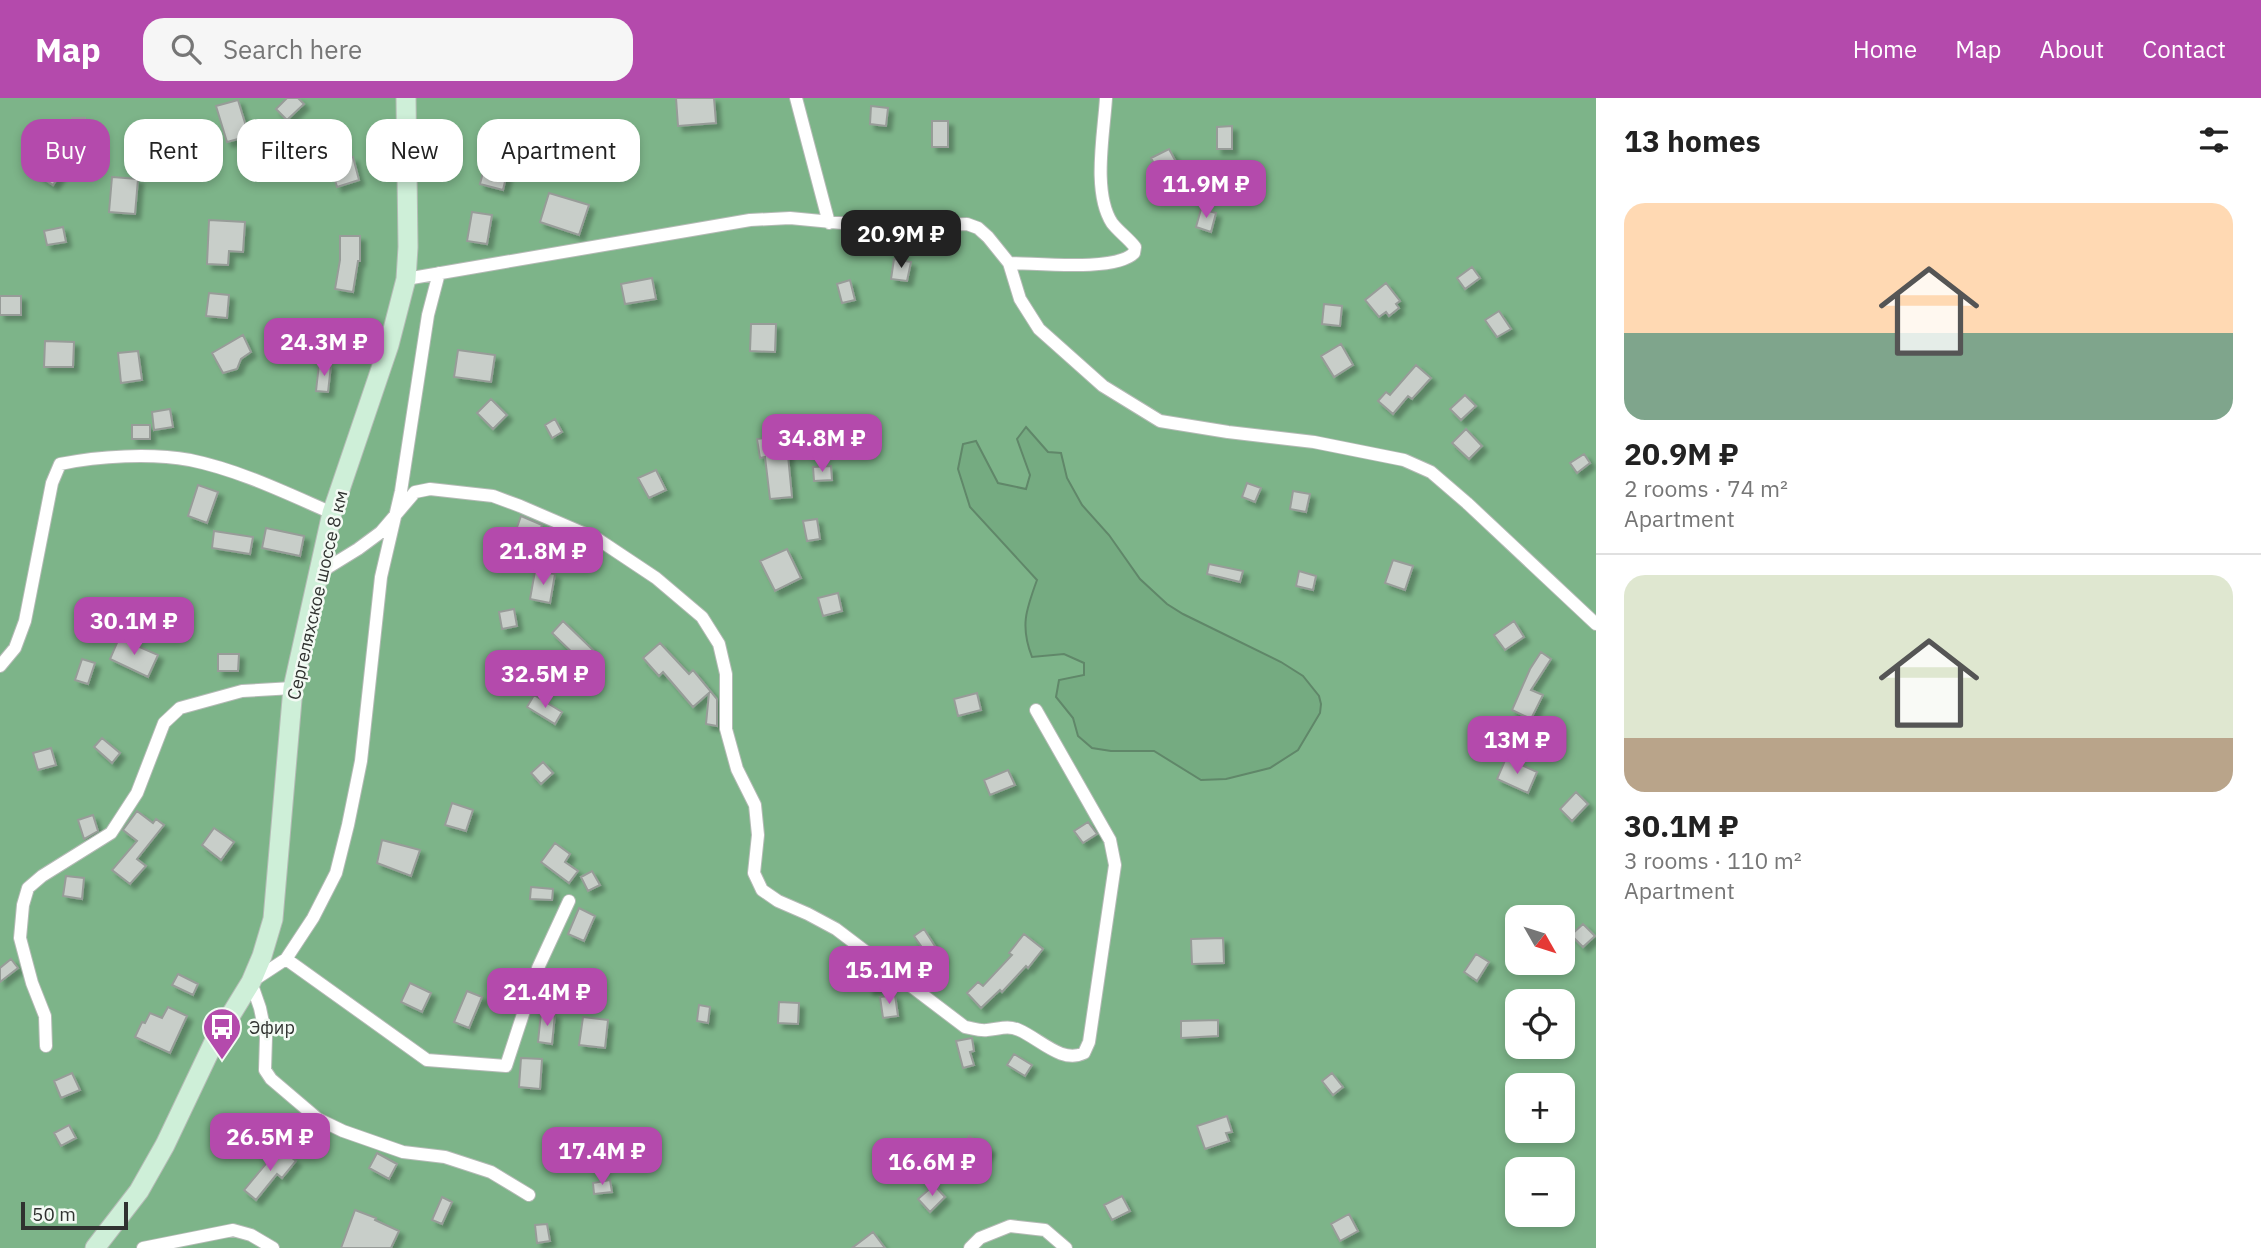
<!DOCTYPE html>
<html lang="en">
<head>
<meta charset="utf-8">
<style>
  body { margin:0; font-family:"IBM Plex Sans",sans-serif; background:#f6f6f6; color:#222; height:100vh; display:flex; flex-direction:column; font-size:26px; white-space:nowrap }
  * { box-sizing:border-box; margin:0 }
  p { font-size:23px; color:#767676 }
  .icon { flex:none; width:38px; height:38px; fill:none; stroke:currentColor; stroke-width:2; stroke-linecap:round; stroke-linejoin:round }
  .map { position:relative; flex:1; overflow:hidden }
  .panel { display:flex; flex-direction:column; background:#fff; width:665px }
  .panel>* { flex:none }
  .top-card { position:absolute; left:21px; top:21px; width:665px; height:63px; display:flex; gap:14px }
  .needle { width:46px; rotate:129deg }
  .fabs { position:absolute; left:1505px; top:807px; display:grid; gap:14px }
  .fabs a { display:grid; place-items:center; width:70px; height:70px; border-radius:14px; background:#fff; box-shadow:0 4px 10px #0003; font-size:35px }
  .scale { position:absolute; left:21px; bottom:18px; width:107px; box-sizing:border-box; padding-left:7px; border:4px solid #303230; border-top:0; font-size:19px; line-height:24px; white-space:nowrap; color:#303230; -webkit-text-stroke:5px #f3faf4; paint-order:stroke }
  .price { position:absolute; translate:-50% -60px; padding:0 16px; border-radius:14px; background:#b44aac; color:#fff; font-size:23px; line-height:46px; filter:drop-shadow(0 2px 4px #0008) }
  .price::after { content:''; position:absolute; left:50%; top:42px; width:21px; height:16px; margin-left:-10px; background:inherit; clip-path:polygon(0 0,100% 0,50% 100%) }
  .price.on { background:#222; color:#fff }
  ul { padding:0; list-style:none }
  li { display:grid; align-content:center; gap:14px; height:371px; padding:0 28px }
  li+li { border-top:2px solid #e0e0e0 }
  li span { display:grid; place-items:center; height:217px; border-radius:21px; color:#555 }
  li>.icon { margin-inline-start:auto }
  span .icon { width:126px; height:126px; fill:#fffc; stroke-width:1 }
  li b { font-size:30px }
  h2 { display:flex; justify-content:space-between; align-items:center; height:84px; padding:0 28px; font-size:30px }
  .tag { padding:0 24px; border-radius:21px; background:#fff; box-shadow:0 4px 10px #0003; font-size:24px; line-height:63px }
  .tag.on { background:#b44aac; color:#fff }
  header { display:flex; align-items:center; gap:42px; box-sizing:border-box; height:98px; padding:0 35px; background:#b44aac; color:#fff }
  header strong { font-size:33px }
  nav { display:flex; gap:38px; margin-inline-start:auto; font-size:24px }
  .search { width:490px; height:63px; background:#f6f6f6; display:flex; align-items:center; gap:18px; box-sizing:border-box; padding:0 24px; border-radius:21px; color:#767676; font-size:26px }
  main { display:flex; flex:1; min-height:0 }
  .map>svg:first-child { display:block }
  .forest { fill:#7db489; fill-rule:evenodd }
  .water { fill:#75ab81; stroke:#608769; stroke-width:2 }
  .building { fill:#c8cec9; stroke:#979c98; stroke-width:2; filter:url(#shadow) }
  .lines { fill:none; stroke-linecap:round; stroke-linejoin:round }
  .street-casing { stroke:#b4bab5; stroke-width:14 }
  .secondary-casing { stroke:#b4bab5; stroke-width:21 }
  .street { stroke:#fff; stroke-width:12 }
  .secondary { stroke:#ceefd8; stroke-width:19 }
  .labels { text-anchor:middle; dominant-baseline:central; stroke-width:5; stroke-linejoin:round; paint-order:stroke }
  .street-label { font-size:18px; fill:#303230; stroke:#f3faf4 }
  .poi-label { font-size:18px; fill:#303230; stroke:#f3faf4; text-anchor:start }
</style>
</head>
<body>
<header>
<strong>Map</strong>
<div class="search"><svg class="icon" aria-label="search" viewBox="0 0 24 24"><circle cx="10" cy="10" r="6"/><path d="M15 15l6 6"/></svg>Search here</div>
<nav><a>Home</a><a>Map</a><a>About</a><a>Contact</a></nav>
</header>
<main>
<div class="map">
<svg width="1596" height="1150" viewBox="0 0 1596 1150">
  <defs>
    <filter id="shadow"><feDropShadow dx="5" dy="5" stdDeviation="2" flood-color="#0004"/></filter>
  </defs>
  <rect width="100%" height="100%" fill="#e6ece7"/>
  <path class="forest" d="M 0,0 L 1596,0 L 1596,1150 L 0,1150 ZM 1517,819 L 1563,819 L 1563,864 L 1517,864 ZM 1517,903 L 1563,903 L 1563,948 L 1517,948 ZM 1517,987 L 1563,987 L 1563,1032 L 1517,1032 ZM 1517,1071 L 1563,1071 L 1563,1116 L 1517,1116 Z"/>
  <path class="water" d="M 1026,329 L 1048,354 L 1061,355 L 1067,380 L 1082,407 L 1109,437 L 1140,481 L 1167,506 L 1183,516 L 1281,564 L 1303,578 L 1319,598 L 1321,606 L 1320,615 L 1298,652 L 1270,670 L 1226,681 L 1201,682 L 1154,653 L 1111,653 L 1092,650 L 1078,638 L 1073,620 L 1056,599 L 1059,582 L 1084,577 L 1084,565 L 1064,556 L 1032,559 C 1020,528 1026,512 1037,482 L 970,409 L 958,371 L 963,346 L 976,343 L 998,385 L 1026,391 L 1030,377 L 1017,341 Z"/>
  <path class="building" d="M 287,0 L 298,0 L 304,6 L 287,22 L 276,11 Z
    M 676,0 L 714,0 L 716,25 L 678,28 Z
    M 238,2 L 249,38 L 227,44 L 216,8 Z
    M 871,8 L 888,10 L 886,28 L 870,26 Z
    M 72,20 L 85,20 L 85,33 L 72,34 Z
    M 932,23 L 948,23 L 948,49 L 932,49 Z
    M 1232,28 L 1232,51 L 1217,51 L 1217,29 Z
    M 1169,51 L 1180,71 L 1162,80 L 1151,60 Z
    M 49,54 L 67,66 L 53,87 L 35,75 Z
    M 353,59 L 359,82 L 337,89 L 330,65 Z
    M 484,70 L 507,75 L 503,92 L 480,86 Z
    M 112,79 L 138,81 L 135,116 L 109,114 Z
    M 549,95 L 589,107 L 579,137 L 540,124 Z
    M 1201,111 L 1216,115 L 1211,134 L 1196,129 Z
    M 472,114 L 492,117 L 487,146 L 467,143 Z
    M 209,122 L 245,124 L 243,154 L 229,153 L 228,167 L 207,166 Z
    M 63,129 L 66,144 L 47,147 L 44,133 Z
    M 340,138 L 360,138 L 360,163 L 358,163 L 353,194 L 335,191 L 340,162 Z
    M 894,161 L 911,164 L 907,183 L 891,181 Z
    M 1472,169 L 1480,180 L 1465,191 L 1457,180 Z
    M 652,180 L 656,201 L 625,206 L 621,186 Z
    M 850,182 L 855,202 L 842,205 L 837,186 Z
    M 1386,185 L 1400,203 L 1396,206 L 1399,210 L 1389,218 L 1386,214 L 1379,219 L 1365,202 Z
    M 209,195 L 229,197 L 227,220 L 206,218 Z
    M 0,198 L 21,198 L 21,217 L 0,217 Z
    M 1324,206 L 1342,208 L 1340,228 L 1322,226 Z
    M 1499,213 L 1511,231 L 1497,239 L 1485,222 Z
    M 751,226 L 776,226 L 775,254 L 750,253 Z
    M 243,237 L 251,254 L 241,261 L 237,271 L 223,275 L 212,255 Z
    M 45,243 L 74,244 L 73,269 L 44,269 Z
    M 1341,246 L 1353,267 L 1334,279 L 1321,258 Z
    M 458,252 L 495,257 L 491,284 L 454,279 Z
    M 138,253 L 142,282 L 121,285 L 118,255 Z
    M 319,266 L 331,267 L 328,294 L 316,293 Z
    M 1416,267 L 1431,280 L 1412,301 L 1408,298 L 1393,316 L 1378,303 L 1386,294 L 1390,297 Z
    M 1465,297 L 1476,308 L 1461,322 L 1450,311 Z
    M 491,301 L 507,317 L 493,331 L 477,315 Z
    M 170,311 L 173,329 L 154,332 L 152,314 Z
    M 555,321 L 562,334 L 552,340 L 545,327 Z
    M 132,327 L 150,327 L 150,341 L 132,341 Z
    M 1466,331 L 1482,348 L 1469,361 L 1452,345 Z
    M 786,337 L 792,399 L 770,401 L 765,359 L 760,360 L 757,341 Z
    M 1584,356 L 1590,365 L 1577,375 L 1570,365 Z
    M 831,368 L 832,382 L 814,383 L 813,369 Z
    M 656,372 L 666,392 L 649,400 L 638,380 Z
    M 1247,385 L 1261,390 L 1255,404 L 1242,399 Z
    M 198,387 L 218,394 L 207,425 L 188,418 Z
    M 1293,393 L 1310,396 L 1306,414 L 1290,411 Z
    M 521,418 L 542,427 L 531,456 L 510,449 Z
    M 817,421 L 820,441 L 807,443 L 803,423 Z
    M 266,430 L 304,438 L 300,458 L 262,450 Z
    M 214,433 L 253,439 L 250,456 L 212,450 Z
    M 787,451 L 801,480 L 775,493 L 760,463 Z
    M 1393,462 L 1413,468 L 1405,492 L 1385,485 Z
    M 1209,466 L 1243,473 L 1240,484 L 1207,476 Z
    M 535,473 L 555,476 L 550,505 L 530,501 Z
    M 1299,473 L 1316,478 L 1313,492 L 1296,488 Z
    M 838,495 L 842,513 L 823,518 L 818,500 Z
    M 514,511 L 517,528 L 502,531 L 499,514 Z
    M 563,523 L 593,552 L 582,564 L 552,535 Z
    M 1514,523 L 1524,539 L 1505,552 L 1494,537 Z
    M 119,540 L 158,557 L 148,579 L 110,561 Z
    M 660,545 L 689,576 L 693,572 L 717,601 L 717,628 L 706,626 L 709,595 L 693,609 L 663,574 L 659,578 L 643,560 Z
    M 1541,554 L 1551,561 L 1531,592 L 1543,597 L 1531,621 L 1512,612 L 1530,571 Z
    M 522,555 L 553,580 L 543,592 L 512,568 Z
    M 218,556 L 239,556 L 238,573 L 218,573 Z
    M 82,561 L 95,565 L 88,586 L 75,582 Z
    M 977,595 L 981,612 L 958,618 L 954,601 Z
    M 534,597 L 562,614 L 555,626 L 527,609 Z
    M 102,640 L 120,655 L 112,665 L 94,649 Z
    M 51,650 L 56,667 L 38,672 L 33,655 Z
    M 1506,660 L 1537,674 L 1528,695 L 1497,681 Z
    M 543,664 L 553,675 L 541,686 L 531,675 Z
    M 1008,672 L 1015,687 L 990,697 L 984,682 Z
    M 1576,694 L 1588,706 L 1572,723 L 1560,711 Z
    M 452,705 L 473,712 L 466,733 L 445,727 Z
    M 137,713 L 153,725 L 156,721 L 164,727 L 137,761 L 146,768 L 130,786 L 112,772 L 137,743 L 123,732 Z
    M 93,717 L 98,733 L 84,741 L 78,722 Z
    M 1088,724 L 1097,736 L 1083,745 L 1074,733 Z
    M 214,730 L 234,744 L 221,762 L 202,747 Z
    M 382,742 L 420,752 L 411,778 L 377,765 Z
    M 555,745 L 570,756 L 565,764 L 578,773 L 569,785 L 541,764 Z
    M 592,773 L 600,787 L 588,793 L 581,779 Z
    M 66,778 L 84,780 L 82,801 L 63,798 Z
    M 531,789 L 553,791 L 552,802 L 530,801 Z
    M 579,810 L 595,818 L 584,843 L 568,836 Z
    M 1583,826 L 1595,838 L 1583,849 L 1571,837 Z
    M 924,831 L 942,859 L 933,865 L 914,838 Z
    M 1024,836 L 1043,851 L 1028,870 L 1026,868 L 1002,894 L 1000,892 L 981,910 L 967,895 L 978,884 L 983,888 L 1012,857 L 1009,855 Z
    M 1223,840 L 1224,865 L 1192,866 L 1191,841 Z
    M 1476,856 L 1489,864 L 1477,883 L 1464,874 Z
    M 11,861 L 18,870 L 0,884 L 0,870 Z
    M 876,873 L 880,889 L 869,892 L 865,876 Z
    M 178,876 L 198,886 L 193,897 L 172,887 Z
    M 410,885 L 431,895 L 422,914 L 401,904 Z
    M 467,893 L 482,899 L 469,930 L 454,924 Z
    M 895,897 L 898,918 L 883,920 L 880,899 Z
    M 779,904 L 799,905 L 798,926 L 778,925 Z
    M 699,907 L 710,909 L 708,925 L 697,923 Z
    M 168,909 L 187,918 L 170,955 L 135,939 L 142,924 L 145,925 L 150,915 L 162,920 Z
    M 541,915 L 555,916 L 552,946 L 538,944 Z
    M 583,919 L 608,922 L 605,950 L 579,947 Z
    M 1218,922 L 1218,938 L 1181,940 L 1181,923 Z
    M 972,940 L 974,953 L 970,954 L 974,967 L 963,970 L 956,943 Z
    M 1014,956 L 1032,967 L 1025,978 L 1007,967 Z
    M 521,960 L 542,961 L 540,991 L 519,989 Z
    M 72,975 L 80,992 L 61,1000 L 54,983 Z
    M 1332,975 L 1343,989 L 1333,997 L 1322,983 Z
    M 1227,1018 L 1232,1034 L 1226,1035 L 1229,1043 L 1205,1051 L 1197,1028 Z
    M 69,1027 L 76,1040 L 61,1048 L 54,1035 Z
    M 969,1038 L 990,1051 L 982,1064 L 961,1051 Z
    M 279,1050 L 296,1063 L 282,1080 L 277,1076 L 256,1102 L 244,1092 Z
    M 377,1055 L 397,1066 L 389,1081 L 369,1070 Z
    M 610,1082 L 612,1094 L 594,1096 L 593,1085 Z
    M 934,1087 L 945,1099 L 930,1114 L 918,1101 Z
    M 1122,1098 L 1130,1113 L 1112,1122 L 1104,1107 Z
    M 442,1099 L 452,1104 L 442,1126 L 432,1122 Z
    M 355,1112 L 376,1120 L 375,1122 L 399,1133 L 391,1150 L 341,1150 Z
    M 1349,1116 L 1358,1133 L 1340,1143 L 1331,1126 Z
    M 547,1126 L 550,1143 L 537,1145 L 535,1127 Z
    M 873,1134 L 885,1150 L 852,1150 Z"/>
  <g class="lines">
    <defs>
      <path id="street" d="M 796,0 L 829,125
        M 1009,165 C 1036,165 1115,174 1134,155 L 1135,149 C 1128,140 1119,134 1112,125 C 1092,94 1104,35 1106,0
        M 439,175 L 428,217 L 401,393 L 381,479 L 361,663 L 348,727 L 336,775 L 313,820 L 286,861 L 251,884 L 260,910 L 266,939 L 265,972 L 271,981 L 318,1021 L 343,1033 L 403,1054 L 445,1059 L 491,1074 L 529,1097
        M 406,181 L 750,122 L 790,120 L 884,129 L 967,126 L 978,130 L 988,139 L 1009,165 L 1020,201 L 1039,231 L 1103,288 L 1160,323 L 1228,334 L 1314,344 L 1404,362 L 1431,374 L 1467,405 L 1596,526
        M 319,475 L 358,451 L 381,434 L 415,394 L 430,391 L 493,398 L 520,408 L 599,442 L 656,480 L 702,519 L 719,546 L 726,576 L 726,631 L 737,671 L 755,707 L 758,737 L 754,775 L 762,792 L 778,803 L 808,816 L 836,831 L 965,929 C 972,930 979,933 987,932 C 999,931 1008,927 1019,932 C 1040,941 1062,966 1084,955 L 1089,944 L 1115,767 L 1110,742 L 1036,612
        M 0,568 L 15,550 L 25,523 L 52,385 L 60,366 C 99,358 151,355 190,362 C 239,372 286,395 332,415
        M 286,861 L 427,962 L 506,968 L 538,870 L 569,803
        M 46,948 L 45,918 L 32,885 L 20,840 L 23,807 L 28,790 L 42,778 L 111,735 L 137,695 L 164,625 L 180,610 L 242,593 L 293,590
        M 143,1150 L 233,1132 L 251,1137 L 273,1150
        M 970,1150 L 980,1140 L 1010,1128 L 1045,1132 L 1066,1150"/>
      <path id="secondary" d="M 95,1150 L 139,1093 L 165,1047 L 213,946 L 251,884 L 262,858 L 273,821 L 293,590 L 332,415 L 389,247 L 406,181 L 408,149 L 406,0"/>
    </defs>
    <use href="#street" class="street-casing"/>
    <use href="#secondary" class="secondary-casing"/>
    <use href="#street" class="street"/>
    <use href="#secondary" class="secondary"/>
  </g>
  <defs>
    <symbol id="bus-pin" viewBox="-11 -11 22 30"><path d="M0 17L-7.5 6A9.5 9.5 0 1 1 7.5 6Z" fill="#b44aac" stroke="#f3faf4"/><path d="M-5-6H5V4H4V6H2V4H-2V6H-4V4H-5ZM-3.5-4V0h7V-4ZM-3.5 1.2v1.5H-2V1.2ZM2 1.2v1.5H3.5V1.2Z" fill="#fff"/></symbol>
  </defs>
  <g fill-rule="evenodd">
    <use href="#bus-pin" x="200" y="907" width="44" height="60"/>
  </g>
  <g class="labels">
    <g class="street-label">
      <text transform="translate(317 497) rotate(-77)">Сергеляхское шоссе 8 км</text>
    </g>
    <g class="poi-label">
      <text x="249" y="929">Эфир</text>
    </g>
  </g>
</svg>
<div class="fabs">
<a><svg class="needle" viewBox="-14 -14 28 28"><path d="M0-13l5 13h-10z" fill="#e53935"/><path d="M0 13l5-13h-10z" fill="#767676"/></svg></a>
<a><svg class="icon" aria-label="locate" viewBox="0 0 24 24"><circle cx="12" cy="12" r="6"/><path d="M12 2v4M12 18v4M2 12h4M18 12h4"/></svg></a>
<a>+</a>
<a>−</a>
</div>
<div class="scale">50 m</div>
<b class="price" style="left:1206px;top:122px">11.9M ₽</b>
<b class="price on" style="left:901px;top:172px">20.9M ₽</b>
<b class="price" style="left:324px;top:280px">24.3M ₽</b>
<b class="price" style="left:822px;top:376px">34.8M ₽</b>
<b class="price" style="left:543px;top:489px">21.8M ₽</b>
<b class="price" style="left:134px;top:559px">30.1M ₽</b>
<b class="price" style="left:545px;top:612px">32.5M ₽</b>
<b class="price" style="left:1517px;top:678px">13M ₽</b>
<b class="price" style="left:889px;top:908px">15.1M ₽</b>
<b class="price" style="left:547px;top:930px">21.4M ₽</b>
<b class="price" style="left:270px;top:1075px">26.5M ₽</b>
<b class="price" style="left:602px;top:1089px">17.4M ₽</b>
<b class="price" style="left:932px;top:1100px">16.6M ₽</b>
<div class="top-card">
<a class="tag on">Buy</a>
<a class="tag">Rent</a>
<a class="tag">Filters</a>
<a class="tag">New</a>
<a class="tag">Apartment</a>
</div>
</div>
<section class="panel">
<h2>13 homes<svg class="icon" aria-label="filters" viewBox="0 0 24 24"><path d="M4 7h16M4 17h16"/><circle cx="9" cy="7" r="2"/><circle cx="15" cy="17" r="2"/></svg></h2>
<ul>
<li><span style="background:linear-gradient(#ffd9b3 60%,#7fa58c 0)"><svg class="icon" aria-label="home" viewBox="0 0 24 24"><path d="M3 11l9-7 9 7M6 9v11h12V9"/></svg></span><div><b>20.9M ₽</b><p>2 rooms · 74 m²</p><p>Apartment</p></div></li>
<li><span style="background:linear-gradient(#dfe7d0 75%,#b9a48a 0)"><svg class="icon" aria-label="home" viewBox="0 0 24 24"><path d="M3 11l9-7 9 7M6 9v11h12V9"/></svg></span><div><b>30.1M ₽</b><p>3 rooms · 110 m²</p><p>Apartment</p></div></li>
</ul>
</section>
</main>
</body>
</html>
